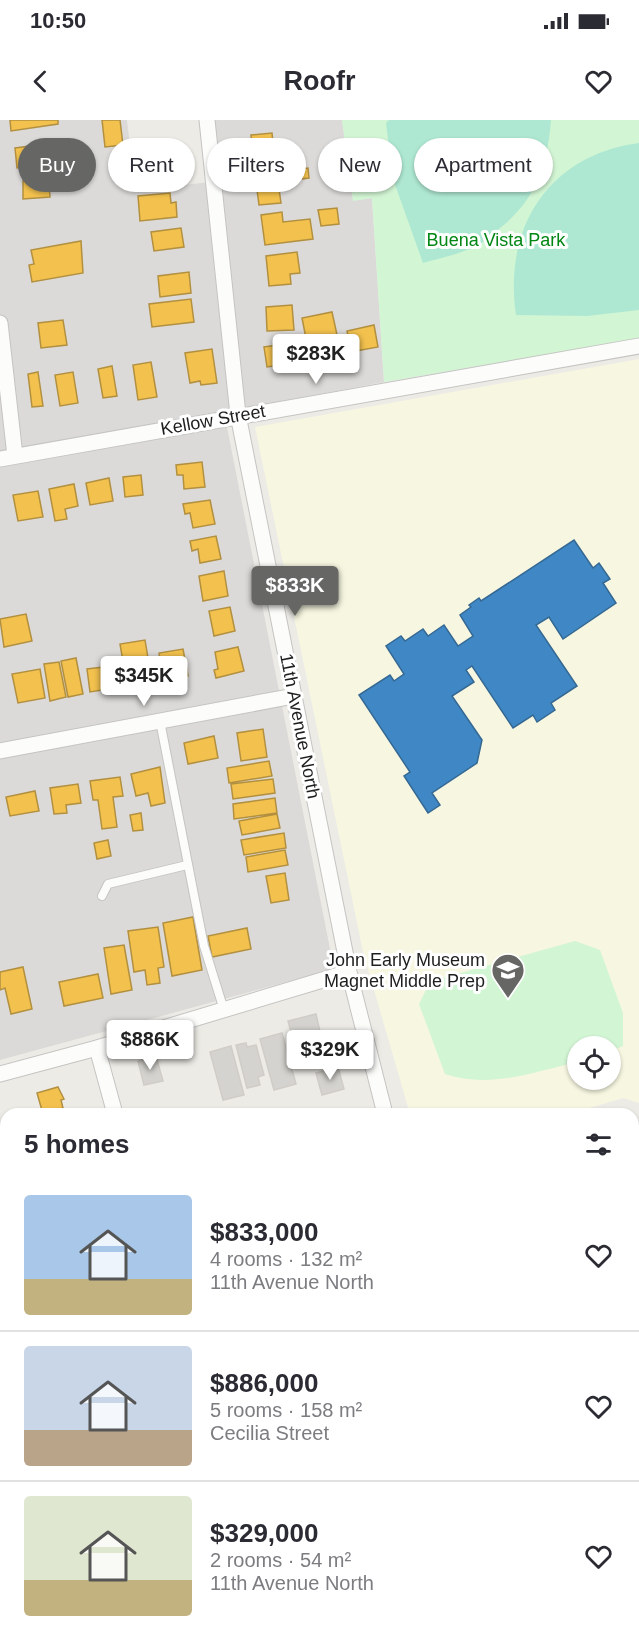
<!DOCTYPE html>
<html lang="en">
<head>
<meta charset="utf-8">
<style>
  body { margin:0; font-family:Arial,sans-serif; background:#f7f7f7; color:#2b2b33; height:100vh; display:flex; flex-direction:column; font-size:22px; white-space:nowrap }
  * { box-sizing:border-box; margin:0 }
  p { font-size:20px; color:#7c7c81 }
  .icon { flex:none; width:33px; height:33px; fill:none; stroke:currentColor; stroke-width:2; stroke-linecap:round; stroke-linejoin:round }
  .map { position:relative; flex:1; overflow:hidden }
  .panel { position:absolute; left:0px; top:988px; width:639px; height:536px; display:flex; flex-direction:column; background:#fff; border-radius:18px 18px 0 0; box-shadow:0 2px 4px #0004 }
  .panel>* { flex:none }
  .top-card { position:absolute; left:18px; top:18px; width:603px; height:54px; display:flex; gap:12px }
  .buttons { position:absolute; left:567px; top:916px; display:grid; gap:12px }
  .buttons a { display:grid; place-items:center; width:54px; height:54px; border-radius:50%; background:#fff; box-shadow:0 2px 4px #0004; font-size:30px }
  .price { position:absolute; translate:-50% -51px; padding:0 14px; border-radius:6px; background:#fff; color:#222; font-size:20px; line-height:39px; filter:drop-shadow(0 2px 3px #0008) }
  .price::after { content:''; position:absolute; left:50%; top:36px; width:18px; height:14px; margin-left:-9px; background:inherit; clip-path:polygon(0 0,100% 0,50% 100%) }
  .price.on { background:#666664; color:#fff }
  ul { padding:0; list-style:none }
  li { display:flex; align-items:center; gap:18px; height:150px; padding:0 24px }
  li+li { border-top:2px solid #e1e1e2 }
  li span { display:grid; place-items:center; flex:none; width:168px; height:120px; border-radius:6px; color:#555 }
  li>.icon { margin-inline-start:auto }
  span .icon { width:72px; height:72px; fill:#fffc; stroke-width:1 }
  li b { font-size:26px }
  h2 { display:flex; justify-content:space-between; align-items:center; height:72px; padding:0 24px; font-size:26px }
  .chip { padding:0 21px; border-radius:27px; background:#fff; box-shadow:0 2px 4px #0004; font-size:21px; line-height:54px }
  .chip.on { background:#666664; color:#fff }
  .status { display:flex; justify-content:space-between; align-items:center; height:42px; padding:0 30px; background:#fff; direction:ltr }
  .status svg { height:16px; fill:currentColor }
  header { display:flex; justify-content:space-between; align-items:center; height:78px; padding:0 24px; background:#fff; font-size:27px; font-weight:800 }
  .map>svg:first-child { display:block }
  .residential { fill:#dcdad8 }
  .education { fill:#f6f6e1; fill-rule:evenodd }
  .park { fill:#d2f5d4 }
  .pitch { fill:#aee8d2 }
  .homes { fill:#f2c14e; stroke:#b29040; stroke-width:1.5 }
  .schools { fill:#3f88c5; stroke:#356893; stroke-width:1.5 }
  .public { fill:#17a398; stroke:#197b73; stroke-width:1.5 }
  .building { fill:#d5d3cf; stroke:#d0ccc7; stroke-width:1.5 }
  .lines { fill:none; stroke-linecap:round; stroke-linejoin:round }
  .lane-casing { stroke:#c5c4c2; stroke-width:10 }
  .street-casing { stroke:#c5c4c2; stroke-width:17 }
  .lane { stroke:#fcfcfb; stroke-width:8 }
  .street { stroke:#fcfcfb; stroke-width:15 }
  .labels { text-anchor:middle; dominant-baseline:central; stroke-width:6; stroke-linejoin:round; paint-order:stroke }
  .park-label { font-size:18px; fill:#028614; stroke:#fff }
  .street-label { font-size:18px; fill:#1e1e1e; stroke:#fff }
  .poi-label { font-size:18px; fill:#1e1e1e; stroke:#fff; text-anchor:end }
</style>
</head>
<body>
<div class="status"><b>10:50</b><svg viewBox="0 0 49 12"><path d="M0 12V9h3v3zM5 12V6h3v6zM10 12V3h3v9zM15 12V0h3v12zM26 1h20v11H26zM47 4h2v5h-2z"/></svg></div>
<header><svg class="icon" aria-label="back" viewBox="0 0 24 24"><path d="M15 5l-7 7 7 7"/></svg>Roofr<svg class="icon" aria-label="heart" viewBox="0 0 24 24"><path d="M12 20l-8-8c-3-5 5-10 8-4 3-6 11-1 8 4z"/></svg></header>
<div class="map">
<svg width="639" height="1523" viewBox="0 0 639 1523">
  <rect width="100%" height="100%" fill="#edebe6"/>
  <path class="residential" d="M 0,0 L 127,0 L 135,70 L 221,61 L 214,0 L 342,0 L 353,80 L 372,78 L 384,262 L 224,292 L 334,849 L 0,940 Z"/>
  <path class="education" d="M 639,239 L 639,983 L 623,978 L 570,994 L 410,994 L 363,832 L 255,307 ZM 578,927 L 610,927 L 610,960 L 578,960 Z"/>
  <path class="park" d="M 342,0 L 639,0 L 639,219 L 384,262 L 372,78 L 353,81 Z
    M 575,821 L 600,830 L 623,893 L 623,926 L 611,931 L 610,927 L 578,927 L 577,942 C 534,952 489,969 445,954 L 419,884 L 427,868 L 439,859 Z"/>
  <path class="pitch" d="M 389,0 L 551,0 C 547,49 535,82 495,112 C 489,117 483,123 476,126 C 460,134 440,138 423,143 L 393,59 L 386,3 Z
    M 639,23 L 639,190 L 587,196 L 516,195 C 503,107 549,35 639,23 Z"/>
  <path class="homes" d="M 10,0 L 58,0 L 58,4 L 11,11 Z
    M 102,0 L 120,0 L 123,25 L 105,27 Z
    M 272,13 L 275,43 L 253,44 L 251,15 Z
    M 46,24 L 48,44 L 17,48 L 15,28 Z
    M 308,48 L 309,58 L 278,62 L 281,83 L 259,85 L 255,55 Z
    M 49,60 L 50,77 L 23,79 L 23,61 Z
    M 170,73 L 171,83 L 176,82 L 177,97 L 140,101 L 138,76 Z
    M 337,88 L 339,104 L 321,106 L 318,90 Z
    M 282,92 L 283,102 L 310,99 L 313,119 L 265,125 L 261,95 Z
    M 181,108 L 184,127 L 154,131 L 151,112 Z
    M 81,121 L 83,153 L 32,162 L 29,145 L 34,144 L 31,130 Z
    M 297,132 L 300,153 L 290,154 L 291,164 L 269,166 L 266,136 Z
    M 189,152 L 191,173 L 160,177 L 158,156 Z
    M 191,179 L 194,202 L 152,207 L 149,184 Z
    M 292,185 L 294,210 L 267,211 L 266,187 Z
    M 332,192 L 341,233 L 310,239 L 302,198 Z
    M 63,200 L 67,225 L 41,228 L 38,203 Z
    M 374,205 L 378,227 L 351,232 L 347,211 Z
    M 293,223 L 295,243 L 267,247 L 264,227 Z
    M 212,229 L 217,263 L 201,265 L 200,261 L 190,263 L 185,233 Z
    M 151,242 L 157,277 L 138,280 L 133,245 Z
    M 112,246 L 117,276 L 103,278 L 98,249 Z
    M 38,252 L 43,286 L 32,287 L 28,254 Z
    M 73,252 L 78,283 L 60,286 L 55,255 Z
    M 202,342 L 205,367 L 184,369 L 183,355 L 177,355 L 176,345 Z
    M 141,355 L 143,375 L 125,377 L 123,357 Z
    M 109,358 L 113,381 L 90,385 L 86,363 Z
    M 74,364 L 78,386 L 65,389 L 67,399 L 55,401 L 49,369 Z
    M 38,371 L 43,397 L 18,401 L 13,375 Z
    M 210,380 L 215,404 L 193,408 L 190,393 L 185,394 L 183,384 Z
    M 216,416 L 221,439 L 200,443 L 198,429 L 192,431 L 190,421 Z
    M 224,451 L 228,476 L 203,481 L 199,456 Z
    M 230,487 L 235,511 L 214,516 L 209,491 Z
    M 26,494 L 32,521 L 4,527 L 0,499 Z
    M 145,520 L 152,562 L 138,564 L 139,569 L 128,571 L 120,524 Z
    M 238,527 L 244,551 L 216,558 L 214,550 L 218,549 L 215,532 Z
    M 183,529 L 188,556 L 163,560 L 159,533 Z
    M 76,538 L 83,574 L 68,577 L 61,541 Z
    M 59,542 L 66,577 L 50,581 L 44,544 Z
    M 112,546 L 115,568 L 90,572 L 87,549 Z
    M 40,549 L 45,578 L 18,583 L 12,554 Z
    M 263,609 L 267,637 L 241,641 L 237,613 Z
    M 214,616 L 218,638 L 188,644 L 184,623 Z
    M 269,641 L 272,656 L 229,663 L 227,648 Z
    M 160,647 L 165,683 L 151,686 L 148,673 L 136,676 L 131,654 Z
    M 120,657 L 123,676 L 113,677 L 117,707 L 102,709 L 98,680 L 93,680 L 90,661 Z
    M 273,659 L 275,673 L 233,679 L 231,664 Z
    M 78,664 L 81,683 L 66,685 L 67,693 L 54,694 L 50,668 Z
    M 35,671 L 39,691 L 10,696 L 6,677 Z
    M 275,678 L 277,693 L 234,699 L 233,684 Z
    M 141,693 L 143,710 L 133,711 L 130,695 Z
    M 277,694 L 280,708 L 242,715 L 239,701 Z
    M 284,713 L 286,728 L 244,735 L 241,720 Z
    M 108,720 L 111,736 L 97,739 L 94,723 Z
    M 285,730 L 288,745 L 248,752 L 246,737 Z
    M 285,753 L 289,780 L 271,783 L 266,756 Z
    M 193,797 L 202,850 L 172,856 L 163,803 Z
    M 158,807 L 164,847 L 158,848 L 160,863 L 147,865 L 145,850 L 134,852 L 128,811 Z
    M 247,808 L 251,829 L 212,837 L 208,816 Z
    M 124,825 L 132,870 L 111,874 L 104,828 Z
    M 23,847 L 32,889 L 11,894 L 5,868 L 0,870 L 0,852 Z
    M 98,854 L 103,878 L 64,886 L 59,862 Z
    M 58,967 L 64,979 L 61,980 L 63,988 L 43,994 L 37,973 Z"/>
  <path class="schools" d="M 574,420 L 593,448 L 599,443 L 610,459 L 603,463 L 616,483 L 563,519 L 549,497 L 536,505 L 577,566 L 551,583 L 555,590 L 537,602 L 533,595 L 513,608 L 472,546 L 466,550 L 474,562 L 452,576 L 482,620 L 477,643 L 432,673 L 440,685 L 428,693 L 404,656 L 410,652 L 359,575 L 390,555 L 394,561 L 404,554 L 386,526 L 401,516 L 405,521 L 423,509 L 428,516 L 444,505 L 458,526 L 473,516 L 460,495 L 471,487 L 469,485 L 479,478 L 481,481 Z"/>
  <path class="public" d="M 639,1032 L 639,1063 L 636,1064 L 638,1069 L 634,1071 L 637,1079 L 633,1080 L 633,1034 Z"/>
  <path class="building" d="M 316,894 L 321,916 L 294,923 L 288,901 Z
    M 282,913 L 296,964 L 274,970 L 260,919 Z
    M 246,923 L 247,927 L 256,925 L 264,955 L 258,957 L 260,965 L 247,968 L 236,925 Z
    M 231,926 L 244,975 L 223,980 L 210,932 Z
    M 156,936 L 163,961 L 144,965 L 138,941 Z
    M 338,947 L 344,969 L 322,975 L 316,953 Z
    M 639,1131 L 639,1156 L 633,1158 L 633,1133 Z
    M 639,1169 L 639,1194 L 633,1195 L 633,1170 Z
    M 6,1351 L 6,1367 L 0,1368 L 0,1352 Z
    M 6,1383 L 6,1399 L 0,1400 L 0,1384 Z
    M 637,1452 L 639,1489 L 633,1491 L 633,1453 Z"/>
  <g class="lines">
    <defs>
      <path id="lane" d="M 160,601 L 204,826 L 224,890
        M 102,776 L 108,764 L 187,745
        M 0,1033 L 6,1055
        M 633,1111 L 639,1109
        M 633,1397 L 639,1396
        M 126,1518 L 128,1523
        M 395,1518 L 396,1523"/>
      <path id="street" d="M 207,0 L 238,295 L 349,852 L 385,994
        M 0,203 L 15,336
        M 0,339 L 639,226
        M 0,631 L 294,576
        M 97,928 L 115,994
        M 0,954 L 97,928 L 349,852
        M 259,1518 L 260,1523
        M 517,1518 L 519,1523"/>
    </defs>
    <use href="#lane" class="lane-casing"/>
    <use href="#street" class="street-casing"/>
    <use href="#lane" class="lane"/>
    <use href="#street" class="street"/>
  </g>
  <defs>
    <symbol id="school-pin" viewBox="-11 -11 22 30"><path d="M0 17L-7.5 6A9.5 9.5 0 1 1 7.5 6Z" fill="#666664" stroke="#fff"/><path d="M0-5L7-2L0 1L-7-2ZM-4 1L0 2.5L4 1V4Q0 6-4 4Z" fill="#fff"/></symbol>
  </defs>
  <g fill-rule="evenodd">
    <use href="#school-pin" x="489" y="831" width="38" height="52"/>
  </g>
  <g class="labels">
    <g class="park-label">
      <text x="496" y="120">Buena Vista Park</text>
    </g>
    <g class="street-label">
      <text transform="translate(213 300) rotate(-10)">Kellow Street</text>
      <text transform="translate(300 606) rotate(79)">11th Avenue North</text>
    </g>
    <g class="poi-label">
      <text x="485" y="840">John Early Museum<tspan x="485" dy="21">Magnet Middle Prep</tspan></text>
    </g>
  </g>
</svg>
<div class="buttons">
<a><svg class="icon" aria-label="locate" viewBox="0 0 24 24"><circle cx="12" cy="12" r="6"/><path d="M12 2v4M12 18v4M2 12h4M18 12h4"/></svg></a>
</div>
<b class="price" style="left:316px;top:265px">$283K</b>
<b class="price on" style="left:295px;top:497px">$833K</b>
<b class="price" style="left:144px;top:587px">$345K</b>
<b class="price" style="left:150px;top:951px">$886K</b>
<b class="price" style="left:330px;top:961px">$329K</b>
<div class="top-card">
<a class="chip on">Buy</a>
<a class="chip">Rent</a>
<a class="chip">Filters</a>
<a class="chip">New</a>
<a class="chip">Apartment</a>
</div>
<section class="panel">
<h2>5 homes<svg class="icon" aria-label="filters" viewBox="0 0 24 24"><path d="M4 7h16M4 17h16"/><circle cx="9" cy="7" r="2"/><circle cx="15" cy="17" r="2"/></svg></h2>
<ul>
<li><span style="background:linear-gradient(#a9c7e8 70%,#c2b280 0)"><svg class="icon" aria-label="home" viewBox="0 0 24 24"><path d="M3 11l9-7 9 7M6 9v11h12V9"/></svg></span><div><b>$833,000</b><p>4 rooms · 132 m²</p><p>11th Avenue North</p></div><svg class="icon" aria-label="heart" viewBox="0 0 24 24"><path d="M12 20l-8-8c-3-5 5-10 8-4 3-6 11-1 8 4z"/></svg></li>
<li><span style="background:linear-gradient(#c9d6e8 70%,#b9a48a 0)"><svg class="icon" aria-label="home" viewBox="0 0 24 24"><path d="M3 11l9-7 9 7M6 9v11h12V9"/></svg></span><div><b>$886,000</b><p>5 rooms · 158 m²</p><p>Cecilia Street</p></div><svg class="icon" aria-label="heart" viewBox="0 0 24 24"><path d="M12 20l-8-8c-3-5 5-10 8-4 3-6 11-1 8 4z"/></svg></li>
<li><span style="background:linear-gradient(#dfe7d0 70%,#c2b280 0)"><svg class="icon" aria-label="home" viewBox="0 0 24 24"><path d="M3 11l9-7 9 7M6 9v11h12V9"/></svg></span><div><b>$329,000</b><p>2 rooms · 54 m²</p><p>11th Avenue North</p></div><svg class="icon" aria-label="heart" viewBox="0 0 24 24"><path d="M12 20l-8-8c-3-5 5-10 8-4 3-6 11-1 8 4z"/></svg></li>
</ul>
</section>
</div>
</body>
</html>
